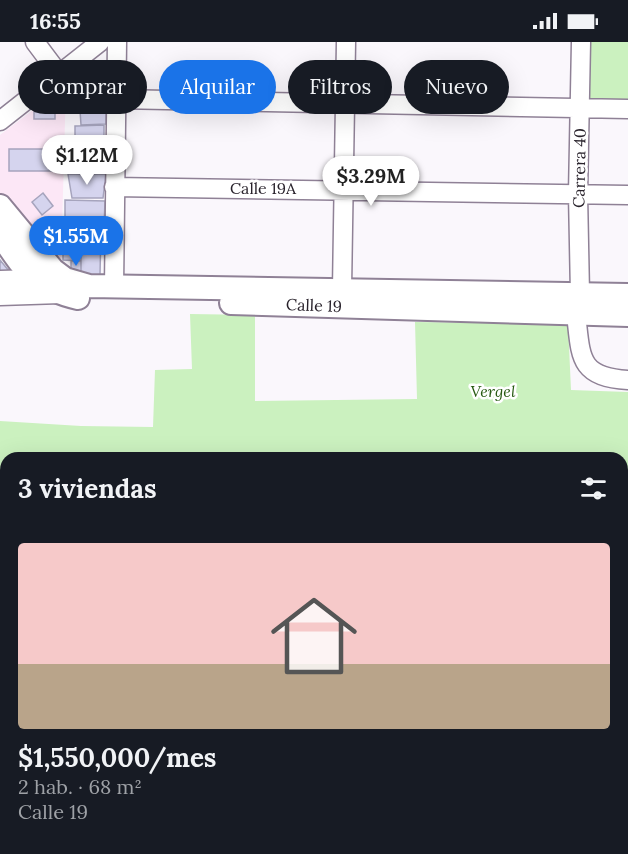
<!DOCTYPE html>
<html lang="es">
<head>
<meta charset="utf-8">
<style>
  body { margin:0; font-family:Lora,serif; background:#242831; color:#f1f3f6; height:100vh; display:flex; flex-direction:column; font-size:22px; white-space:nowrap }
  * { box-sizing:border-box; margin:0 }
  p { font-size:20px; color:#9ea1a6 }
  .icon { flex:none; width:33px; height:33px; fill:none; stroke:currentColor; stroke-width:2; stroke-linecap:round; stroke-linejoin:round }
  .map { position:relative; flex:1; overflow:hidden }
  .side { position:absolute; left:0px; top:410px; width:628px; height:404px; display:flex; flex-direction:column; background:#171b24; border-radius:18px 18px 0 0; box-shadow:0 6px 24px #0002 }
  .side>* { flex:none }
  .hud { position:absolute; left:18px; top:18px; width:592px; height:54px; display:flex; gap:12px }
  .price { position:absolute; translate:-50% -51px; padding:0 14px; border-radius:21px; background:#fff; color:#222; font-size:20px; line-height:39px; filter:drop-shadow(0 2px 3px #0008) }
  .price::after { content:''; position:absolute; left:50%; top:36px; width:18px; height:14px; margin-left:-9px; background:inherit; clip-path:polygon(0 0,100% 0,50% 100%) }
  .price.on { background:#1a73e8; color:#fff }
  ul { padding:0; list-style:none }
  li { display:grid; align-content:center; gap:12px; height:318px; padding:0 18px }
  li+li { border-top:2px solid #363941 }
  li span { display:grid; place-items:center; height:186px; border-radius:6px; color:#555 }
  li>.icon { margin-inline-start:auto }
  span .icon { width:108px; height:108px; fill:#fffc; stroke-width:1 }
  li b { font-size:26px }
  h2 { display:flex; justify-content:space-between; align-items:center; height:72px; padding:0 18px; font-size:26px }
  .pill { padding:0 21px; border-radius:27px; background:#171b24; box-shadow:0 6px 24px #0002; font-size:21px; line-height:54px }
  .pill.on { background:#1a73e8; color:#fff }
  .status { display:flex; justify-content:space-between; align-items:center; height:42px; padding:0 30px; background:#171b24; direction:ltr }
  .status svg { height:16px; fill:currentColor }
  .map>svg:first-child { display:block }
  .education { fill:#fce7f6 }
  .green { fill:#cbf1bf }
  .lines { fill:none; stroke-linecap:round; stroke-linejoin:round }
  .stream { stroke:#77a9ee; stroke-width:4.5 }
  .building { fill:#d5d4ee; stroke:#a6a4bd; stroke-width:1.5 }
  .minor-casing { stroke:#8f8196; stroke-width:21 }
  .major-casing { stroke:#8f8196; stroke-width:26 }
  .minor { stroke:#fff; stroke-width:18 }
  .major { stroke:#fff; stroke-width:22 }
  .labels { text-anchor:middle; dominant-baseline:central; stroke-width:5; stroke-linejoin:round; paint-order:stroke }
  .street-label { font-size:16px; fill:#28222b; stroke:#fff }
  .park-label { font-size:16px; font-style:italic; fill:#275a12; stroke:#fff }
</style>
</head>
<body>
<div class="status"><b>16:55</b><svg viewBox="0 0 49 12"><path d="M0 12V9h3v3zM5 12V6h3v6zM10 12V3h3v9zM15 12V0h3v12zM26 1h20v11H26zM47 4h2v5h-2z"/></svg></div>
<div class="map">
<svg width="628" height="812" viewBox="0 0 628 812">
  <rect width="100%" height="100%" fill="#faf7fc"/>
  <path class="education" d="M 66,43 L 61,222 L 0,151 L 0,93 Z"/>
  <path class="green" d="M 584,0 L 628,0 L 628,66 L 584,66 Z
    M 190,272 L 255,273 L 255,359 L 417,357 L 415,280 L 568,282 L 571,348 L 628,350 L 628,787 L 622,785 L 622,416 L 6,416 L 6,800 L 0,804 L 0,379 L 81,384 L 153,385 L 155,328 L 192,327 Z"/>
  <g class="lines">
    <path class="stream" d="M 0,530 L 6,528
      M 622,602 L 628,603"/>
  </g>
  <path class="building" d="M 99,22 L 110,22 L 110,54 L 78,54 L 78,32 Z
    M 106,55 L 106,68 L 80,68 L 80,56 Z
    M 80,68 L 106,68 L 106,82 L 81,83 Z
    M 55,69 L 55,77 L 34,77 L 34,70 Z
    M 104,83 L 104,98 L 75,99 L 75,84 Z
    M 72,99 L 104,99 L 105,113 L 72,114 Z
    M 9,107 L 56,107 L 56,129 L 9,129 Z
    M 71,114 L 104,115 L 104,127 L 70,127 Z
    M 68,132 L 106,132 L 103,156 L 72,156 Z
    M 43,151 L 53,164 L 42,173 L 32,160 Z
    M 65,158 L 105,159 L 104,185 L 65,185 Z
    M 63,185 L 81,185 L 81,203 L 63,203 Z
    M 81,185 L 101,185 L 100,233 L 81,233 Z
    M 63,203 L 81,203 L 81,219 L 63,218 Z
    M 0,218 L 9,229 L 0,230 Z
    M 71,219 L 81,219 L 81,232 L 71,229 Z"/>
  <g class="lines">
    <defs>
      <path id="minor" d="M 35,0 L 59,32
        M 116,57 L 628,67
        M 0,79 L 100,0
        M 114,145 L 628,153
        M 0,238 L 34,237
        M 114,245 L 117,0
        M 342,247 L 346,0
        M 580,252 L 578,152 L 581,0
        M 0,254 L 61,252
        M 576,272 C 581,315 578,335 628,338
        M 0,788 L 6,784
        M 622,794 L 628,795
        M 282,807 L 305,812
        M 87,812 L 88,807
        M 251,812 L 253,807
        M 524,812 L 525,807"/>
      <path id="major" d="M 0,164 L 53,228 L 65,237 L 89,244 L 628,253
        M 0,192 C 24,227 34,246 78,256
        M 231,261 L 628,273"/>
    </defs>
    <use href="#minor" class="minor-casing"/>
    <use href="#major" class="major-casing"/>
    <use href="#minor" class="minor"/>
    <use href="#major" class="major"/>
  </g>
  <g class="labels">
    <g class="street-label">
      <text transform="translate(579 126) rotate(-89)">Carrera 40</text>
      <text x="263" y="146">Calle 19A</text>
      <text transform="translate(314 263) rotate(2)">Calle 19</text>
    </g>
    <g class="park-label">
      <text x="493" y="349">Vergel</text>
    </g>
  </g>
</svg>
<b class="price" style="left:87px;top:144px">$1.12M</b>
<b class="price" style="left:371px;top:165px">$3.29M</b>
<b class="price on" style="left:76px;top:225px">$1.55M</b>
<div class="hud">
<a class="pill">Comprar</a>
<a class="pill on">Alquilar</a>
<a class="pill">Filtros</a>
<a class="pill">Nuevo</a>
</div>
<section class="side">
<h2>3 viviendas<svg class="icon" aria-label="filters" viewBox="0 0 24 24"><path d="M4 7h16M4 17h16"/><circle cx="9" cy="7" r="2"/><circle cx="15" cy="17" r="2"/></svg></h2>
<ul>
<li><span style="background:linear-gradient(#f6c9c9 65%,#b9a48a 0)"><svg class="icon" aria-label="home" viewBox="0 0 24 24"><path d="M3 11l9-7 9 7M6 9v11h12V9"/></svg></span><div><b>$1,550,000/mes</b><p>2 hab. · 68 m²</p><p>Calle 19</p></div></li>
</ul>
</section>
</div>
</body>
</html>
